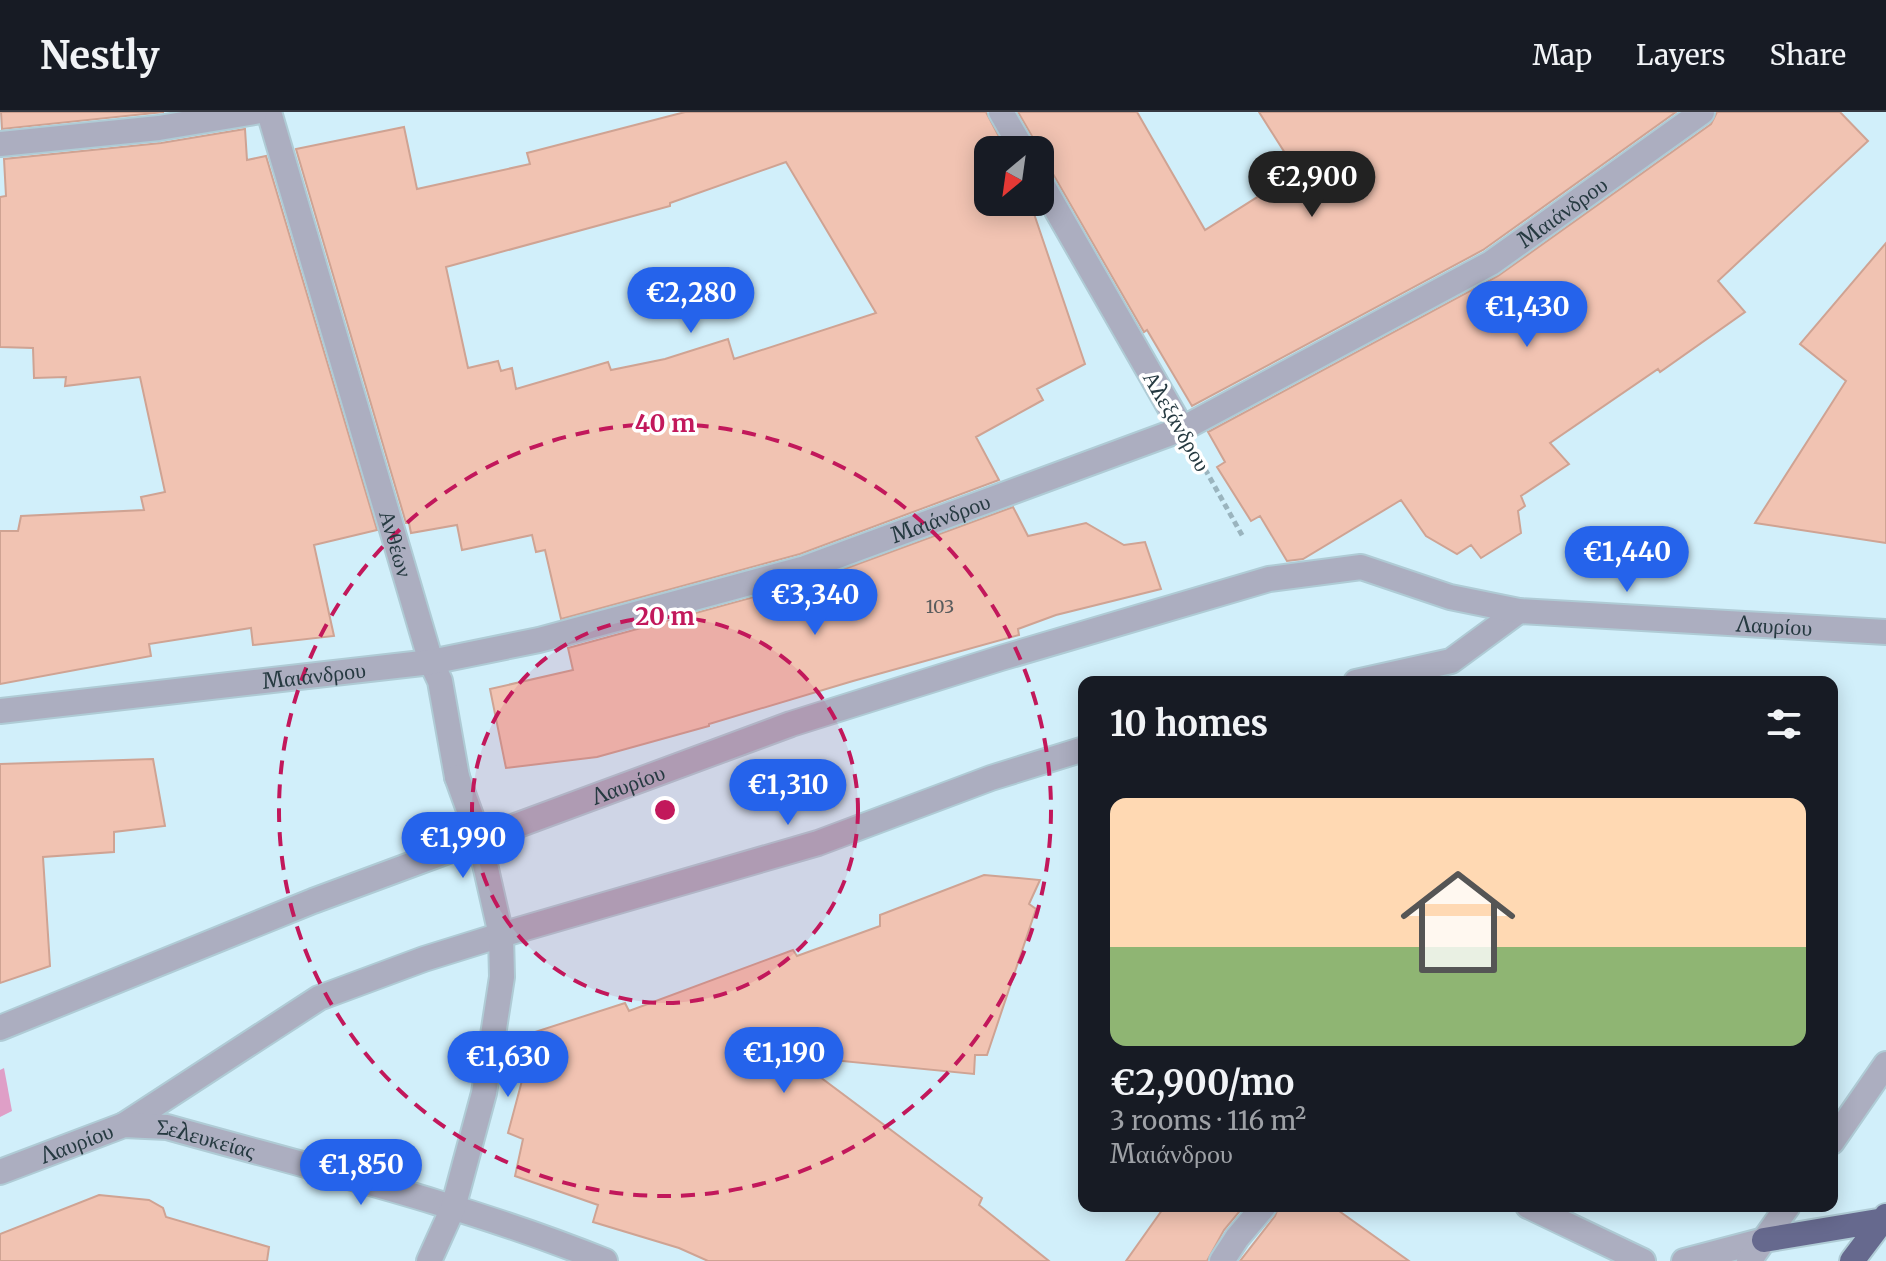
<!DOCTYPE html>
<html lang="en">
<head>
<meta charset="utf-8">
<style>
  body { margin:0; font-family:Merriweather,serif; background:#20242c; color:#f1f3f6; height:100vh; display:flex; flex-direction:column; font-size:30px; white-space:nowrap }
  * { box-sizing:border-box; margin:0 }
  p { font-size:26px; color:#9ea1a6 }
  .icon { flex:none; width:44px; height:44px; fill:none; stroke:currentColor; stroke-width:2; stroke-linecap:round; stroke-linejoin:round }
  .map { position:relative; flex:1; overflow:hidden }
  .side { position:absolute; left:1078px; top:564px; width:760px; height:536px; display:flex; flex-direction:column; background:#171b24; border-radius:16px; box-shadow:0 4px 20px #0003 }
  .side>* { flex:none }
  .needle { width:52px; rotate:209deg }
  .buttons { position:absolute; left:974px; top:24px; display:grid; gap:16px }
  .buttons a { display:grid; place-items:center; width:80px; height:80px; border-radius:16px; background:#171b24; box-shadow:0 4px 20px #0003; font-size:40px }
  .price { position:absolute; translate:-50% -68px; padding:0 18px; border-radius:28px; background:#2563eb; color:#fff; font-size:26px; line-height:52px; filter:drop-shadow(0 2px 4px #0008) }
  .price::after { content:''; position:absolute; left:50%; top:48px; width:24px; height:18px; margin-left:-12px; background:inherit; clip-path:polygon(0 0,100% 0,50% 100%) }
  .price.current { background:#222; color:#fff }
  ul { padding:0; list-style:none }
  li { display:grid; align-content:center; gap:16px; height:424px; padding:0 32px }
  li+li { border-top:2px solid #363941 }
  li span { display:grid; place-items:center; height:248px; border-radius:16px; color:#555 }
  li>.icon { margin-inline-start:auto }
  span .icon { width:144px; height:144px; fill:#fffc; stroke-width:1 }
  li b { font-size:34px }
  h2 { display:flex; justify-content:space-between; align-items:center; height:96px; padding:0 32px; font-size:34px }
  header { display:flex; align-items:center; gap:48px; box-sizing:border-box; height:112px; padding:0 40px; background:#171b24; border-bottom:2px solid #363941 }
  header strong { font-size:38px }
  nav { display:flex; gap:44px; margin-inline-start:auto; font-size:28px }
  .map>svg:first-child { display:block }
  .green { fill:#df9fc7 }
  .building { fill:#f1c3b2; stroke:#cfa393; stroke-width:2; fill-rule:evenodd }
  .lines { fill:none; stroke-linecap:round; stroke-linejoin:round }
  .service-casing { stroke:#afcbd5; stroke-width:28 }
  .pedestrian-casing { stroke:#afcbd5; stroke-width:28 }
  .minor-casing { stroke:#afcbd5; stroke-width:28 }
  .tertiary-casing { stroke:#afcbd5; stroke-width:28 }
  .motorway-casing { stroke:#afcbd5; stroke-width:28 }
  .path { stroke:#9ab4be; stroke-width:5; stroke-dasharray:6 4; stroke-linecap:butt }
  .service { stroke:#acaec0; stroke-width:24 }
  .pedestrian { stroke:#acaec0; stroke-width:24 }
  .minor { stroke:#acaec0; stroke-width:24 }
  .tertiary { stroke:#acaec0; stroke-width:24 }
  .motorway { stroke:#66698e; stroke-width:24 }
  .ring { fill:none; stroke:#c2185b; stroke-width:4; stroke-dasharray:14 10 }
  .labels { text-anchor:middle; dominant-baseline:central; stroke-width:7; stroke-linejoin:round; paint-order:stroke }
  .number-label { font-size:18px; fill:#595c5d }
  .street-label { font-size:22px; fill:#263a41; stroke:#fff }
  .centre { fill:#c2185b; stroke:#fff; stroke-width:4 }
  .ring-label { font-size:24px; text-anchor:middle; font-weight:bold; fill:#c2185b; stroke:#fff; stroke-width:7; stroke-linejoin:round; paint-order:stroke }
</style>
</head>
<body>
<header>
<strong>Nestly</strong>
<nav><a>Map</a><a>Layers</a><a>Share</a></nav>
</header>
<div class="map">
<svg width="1886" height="1149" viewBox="0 0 1886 1149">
  <rect width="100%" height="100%" fill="#d1effa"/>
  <path class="green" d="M 4,956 L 12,999 L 0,1005 L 0,958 Z"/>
  <path class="building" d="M 1,0 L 164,0 L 2,17 Z
    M 685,0 L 986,0 L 1006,38 L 988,38 L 988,90 L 1030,90 L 1085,252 L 1037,277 L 1043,288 L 976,325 L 999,368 L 800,442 L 561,507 L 545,438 L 536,440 L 532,423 L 462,438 L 457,413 L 411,421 L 409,411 L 406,411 L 296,37 L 404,15 L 417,77 L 530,52 L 527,41 ZM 786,50 L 876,201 L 734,247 L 728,227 L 665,247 L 611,258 L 608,250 L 516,277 L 512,256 L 501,259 L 498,249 L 468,256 L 446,155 L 670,94 L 670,91 Z
    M 1018,0 L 1137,0 L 1205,118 L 1297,60 L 1259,0 L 1676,0 L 1483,138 L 1192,294 L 1147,218 L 1144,220 L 1053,62 L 1040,54 L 1040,38 Z
    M 1717,0 L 1840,0 L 1868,29 L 1718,169 L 1745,200 L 1660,260 L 1658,257 L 1550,331 L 1569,352 L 1521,384 L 1525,394 L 1518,399 L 1521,421 L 1481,446 L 1471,433 L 1457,442 L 1426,424 L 1401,388 L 1303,447 L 1287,449 L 1260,404 L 1251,409 L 1217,355 L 1225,350 L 1208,320 L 1498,164 L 1711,12 Z
    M 245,17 L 247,48 L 266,44 L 377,418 L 314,433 L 334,524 L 253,533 L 251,516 L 149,532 L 151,544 L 0,572 L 0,419 L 18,419 L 21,404 L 144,398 L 141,385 L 165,380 L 140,265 L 65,274 L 66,265 L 34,266 L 33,236 L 0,235 L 0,85 L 6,84 L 4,47 L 161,31 Z
    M 1886,131 L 1886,431 L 1755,411 L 1846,269 L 1800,232 Z
    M 1013,395 L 1028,424 L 1086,411 L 1124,433 L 1145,430 L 1161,477 L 1056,503 L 1018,517 L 1019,523 L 853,569 L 709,612 L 709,614 L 597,645 L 506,656 L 490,577 L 573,558 L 568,536 L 809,470 Z
    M 153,647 L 165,714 L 114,720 L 114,740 L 43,745 L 50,854 L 0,871 L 0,652 Z
    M 984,763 L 1040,768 L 1029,792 L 1036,797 L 987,943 L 975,943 L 974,962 L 792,944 L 982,1086 L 979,1093 L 1049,1149 L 708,1149 L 679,1136 L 593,1110 L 598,1093 L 515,1064 L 523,1027 L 508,1021 L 535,920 L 625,891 L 629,899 L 793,838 L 797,844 L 880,814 L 880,803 Z
    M 99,1083 L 149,1088 L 163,1096 L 166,1105 L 269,1135 L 267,1149 L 0,1149 L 0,1122 Z
    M 1165,1094 L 1244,1094 L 1224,1118 L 1207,1149 L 1126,1149 Z
    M 1279,1094 L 1332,1094 L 1409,1149 L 1240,1149 L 1275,1104 Z"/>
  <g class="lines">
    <defs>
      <path id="service" d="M 1528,1094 L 1643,1149
        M 1222,1149 L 1237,1126 L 1264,1094
        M 1684,1149 L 1764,1128"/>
      <path id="pedestrian" d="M 431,550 L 440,569 L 457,665
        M 124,1013 L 319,886 L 424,847 L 501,823"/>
      <g id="minor">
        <path id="s1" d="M 269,0 L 431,550"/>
        <path d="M 1001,0 L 1023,38"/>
        <path d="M 0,32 L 159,16 L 255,0"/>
        <path d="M 1040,69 L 1182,317"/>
        <path d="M 1356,570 L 1451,549 L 1519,499"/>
        <path id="s2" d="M 0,599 L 431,550 L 539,528 L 805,456 L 1182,317 L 1491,151 L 1702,0"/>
        <path d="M 501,823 L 818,731 L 991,666 L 1084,637"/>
        <path id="s3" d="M 0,916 L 313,789 L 791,612 L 1001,546 L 1269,467 L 1361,455 L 1450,485 L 1519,499 L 1886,520"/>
        <path id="s4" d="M 0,1060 L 124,1013 L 167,1015 C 313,1056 464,1092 605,1149"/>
        <path d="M 429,1149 L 453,1096 L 484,981 L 502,865 L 501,823 L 479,726 L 457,665"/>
      </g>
      <path id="tertiary" d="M 1832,1030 L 1886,952
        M 1749,1149 L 1788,1094"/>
      <path id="motorway" d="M 1764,1128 L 1884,1108
        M 1852,1149 L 1886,1104"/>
    </defs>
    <use href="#service" class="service-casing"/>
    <use href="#pedestrian" class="pedestrian-casing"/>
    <use href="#minor" class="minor-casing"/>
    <use href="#tertiary" class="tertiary-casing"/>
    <use href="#motorway" class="motorway-casing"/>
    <path class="path" d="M 1205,357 L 1243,425"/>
    <use href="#service" class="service"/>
    <use href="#pedestrian" class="pedestrian"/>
    <use href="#minor" class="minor"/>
    <use href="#tertiary" class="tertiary"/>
    <use href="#motorway" class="motorway"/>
  </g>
  <circle cx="665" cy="698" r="193" fill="#c2185b" fill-opacity=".12"/>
  <g class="ring">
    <circle cx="665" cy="698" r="193"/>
    <circle cx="665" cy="698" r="386"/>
  </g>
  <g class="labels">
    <g class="number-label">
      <text x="940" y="494">103</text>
    </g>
    <g class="street-label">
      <text stroke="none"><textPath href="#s2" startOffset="1660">Μαιάνδρου</textPath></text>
      <text transform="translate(1177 309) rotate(60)">Αλεξάνδρου</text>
      <text stroke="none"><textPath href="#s2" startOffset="964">Μαιάνδρου</textPath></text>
      <text stroke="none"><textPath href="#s1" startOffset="450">Ανθέων</textPath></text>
      <text stroke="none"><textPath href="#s3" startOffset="1860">Λαυρίου</textPath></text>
      <text stroke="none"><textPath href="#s2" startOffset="316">Μαιάνδρου</textPath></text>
      <text stroke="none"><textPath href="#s3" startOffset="674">Λαυρίου</textPath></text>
      <text stroke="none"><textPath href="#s4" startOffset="216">Σελευκείας</textPath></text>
      <text stroke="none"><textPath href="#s4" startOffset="82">Λαυρίου</textPath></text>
    </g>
  </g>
  <circle cx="665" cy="698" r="12" class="centre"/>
  <g class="ring-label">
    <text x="665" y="320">40 m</text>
    <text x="665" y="513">20 m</text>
  </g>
</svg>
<div class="buttons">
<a><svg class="needle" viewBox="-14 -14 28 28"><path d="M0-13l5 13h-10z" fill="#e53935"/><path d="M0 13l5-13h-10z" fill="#9ea1a6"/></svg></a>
</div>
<b class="price current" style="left:1312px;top:107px">€2,900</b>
<b class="price" style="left:691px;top:223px">€2,280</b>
<b class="price" style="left:1527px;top:237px">€1,430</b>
<b class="price" style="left:1627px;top:482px">€1,440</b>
<b class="price" style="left:815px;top:525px">€3,340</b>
<b class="price" style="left:788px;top:715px">€1,310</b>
<b class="price" style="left:463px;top:768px">€1,990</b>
<b class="price" style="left:784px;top:983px">€1,190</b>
<b class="price" style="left:508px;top:987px">€1,630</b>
<b class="price" style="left:361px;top:1095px">€1,850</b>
<section class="side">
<h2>10 homes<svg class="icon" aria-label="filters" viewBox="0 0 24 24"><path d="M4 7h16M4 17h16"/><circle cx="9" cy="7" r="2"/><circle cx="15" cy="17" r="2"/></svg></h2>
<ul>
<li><span style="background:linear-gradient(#ffd9b3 60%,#8fb573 0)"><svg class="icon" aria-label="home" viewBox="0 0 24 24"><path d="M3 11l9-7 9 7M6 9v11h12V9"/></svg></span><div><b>€2,900/mo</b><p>3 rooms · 116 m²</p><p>Μαιάνδρου</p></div></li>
</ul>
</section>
</div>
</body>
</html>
